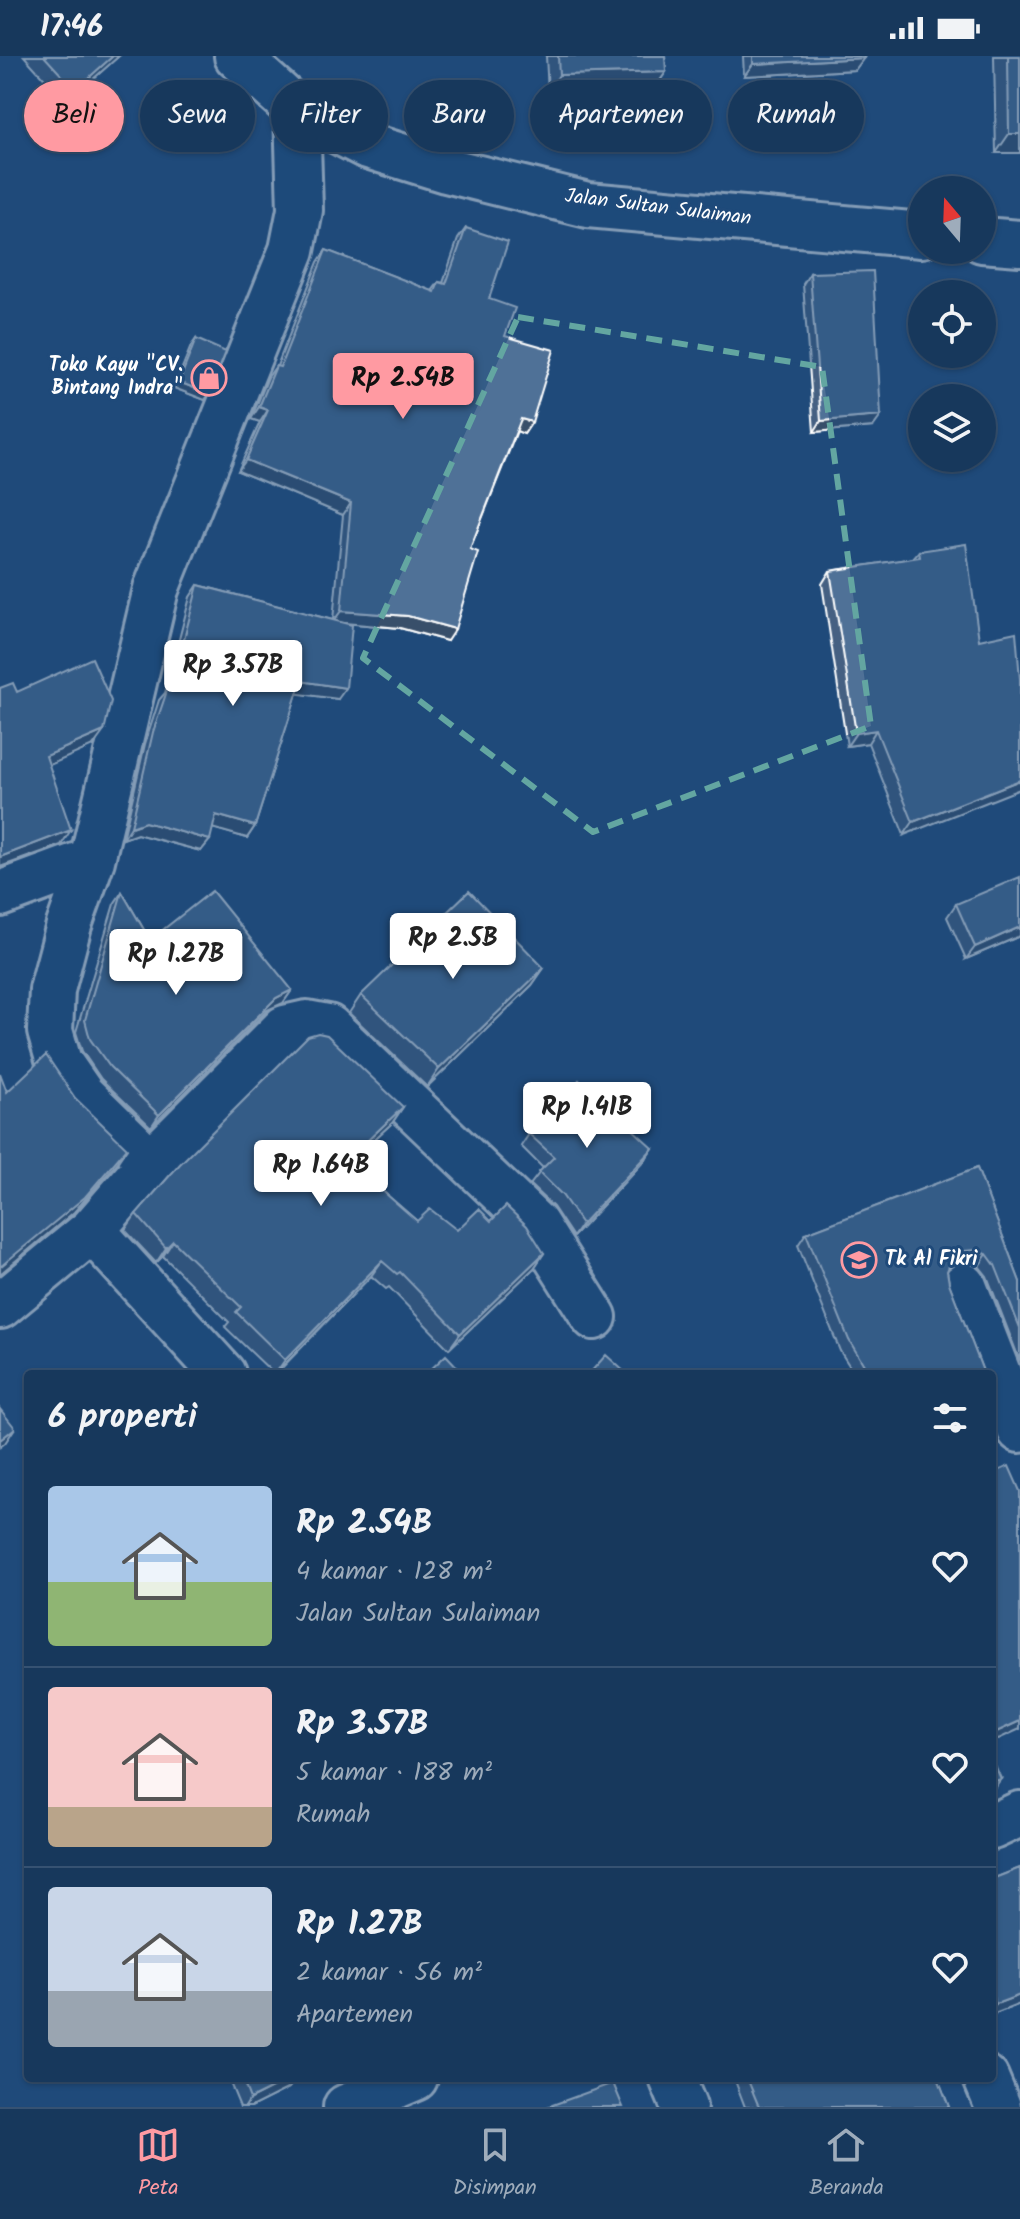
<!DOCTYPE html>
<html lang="id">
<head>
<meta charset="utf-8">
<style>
  body { margin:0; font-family:Kalam,sans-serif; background:#203f62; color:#f1f3f6; height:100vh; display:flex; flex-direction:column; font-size:30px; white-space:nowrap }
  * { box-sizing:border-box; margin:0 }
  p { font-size:26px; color:#9eacbb }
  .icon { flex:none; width:44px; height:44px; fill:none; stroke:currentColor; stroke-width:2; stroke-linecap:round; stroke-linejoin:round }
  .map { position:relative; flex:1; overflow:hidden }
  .sheet { position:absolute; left:24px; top:1314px; width:972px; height:712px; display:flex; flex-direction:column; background:#17385c; border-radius:8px; box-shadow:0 2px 6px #0004,0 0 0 2px #365272 }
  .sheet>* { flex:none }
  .top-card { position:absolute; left:24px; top:24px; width:972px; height:72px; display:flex; gap:16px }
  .needle { width:52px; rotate:341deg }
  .fabs { position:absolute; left:908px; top:120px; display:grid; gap:16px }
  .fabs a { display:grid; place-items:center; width:88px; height:88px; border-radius:50%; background:#17385c; box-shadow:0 2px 6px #0004,0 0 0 2px #365272; font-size:40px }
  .price { position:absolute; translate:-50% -68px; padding:0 18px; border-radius:8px; background:#fff; color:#222; font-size:26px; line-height:52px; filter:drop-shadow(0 2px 4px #0008) }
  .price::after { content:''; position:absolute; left:50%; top:48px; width:24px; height:18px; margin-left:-12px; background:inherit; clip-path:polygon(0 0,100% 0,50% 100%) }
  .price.active { background:#ff9aa2; color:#111 }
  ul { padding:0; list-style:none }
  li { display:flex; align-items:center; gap:24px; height:200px; padding:0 24px }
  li+li { border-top:2px solid #365272 }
  li span { display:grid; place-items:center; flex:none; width:224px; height:160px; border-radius:8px; color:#555 }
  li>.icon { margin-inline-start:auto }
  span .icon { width:96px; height:96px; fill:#fffc; stroke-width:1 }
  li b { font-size:34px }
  h2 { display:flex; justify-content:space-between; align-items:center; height:96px; padding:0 24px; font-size:34px }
  .chip { padding:0 28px; border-radius:36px; background:#17385c; box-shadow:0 2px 6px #0004,0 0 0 2px #365272; font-size:28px; line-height:72px }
  .chip.active { background:#ff9aa2; color:#111 }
  .status { display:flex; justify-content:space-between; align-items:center; height:56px; padding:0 40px; background:#17385c; direction:ltr }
  .status svg { height:22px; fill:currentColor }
  .tab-bar { display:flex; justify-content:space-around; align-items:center; height:112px; border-top:2px solid #365272; background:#17385c; font-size:22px; color:#9eacbb }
  .tab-bar a { display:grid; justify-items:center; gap:4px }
  .tab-bar .active { color:#ff9aa2 }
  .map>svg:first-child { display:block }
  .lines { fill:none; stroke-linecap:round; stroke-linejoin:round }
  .street-casing { stroke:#fff; stroke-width:50 }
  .secondary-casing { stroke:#fff; stroke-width:50 }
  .street { stroke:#1f4a7a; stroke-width:44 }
  .secondary { stroke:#1f4a7a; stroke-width:44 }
  .wall { fill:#456182; stroke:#fff; stroke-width:2 }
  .shaded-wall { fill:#384f6a; stroke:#fff; stroke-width:2 }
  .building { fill:#507197; stroke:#fff; stroke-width:2 }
  .marked { fill:none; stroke:#63a6a1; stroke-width:6; stroke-dasharray:16 10; stroke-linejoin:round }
  .labels { text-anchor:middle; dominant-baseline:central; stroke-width:6; stroke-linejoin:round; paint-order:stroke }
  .street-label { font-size:20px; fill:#fff; stroke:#1f4a7a }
  .poi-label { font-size:20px; font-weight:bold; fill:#fff; stroke:#1f4a7a; text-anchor:end }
</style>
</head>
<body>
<div class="status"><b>17:46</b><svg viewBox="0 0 49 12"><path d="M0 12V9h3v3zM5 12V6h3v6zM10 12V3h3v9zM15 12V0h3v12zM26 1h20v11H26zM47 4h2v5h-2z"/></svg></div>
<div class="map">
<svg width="1020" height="2051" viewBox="0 0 1020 2051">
  <rect width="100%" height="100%" fill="#1f4a7a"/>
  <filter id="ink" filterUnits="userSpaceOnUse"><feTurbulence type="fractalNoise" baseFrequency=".0125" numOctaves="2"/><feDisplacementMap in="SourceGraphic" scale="16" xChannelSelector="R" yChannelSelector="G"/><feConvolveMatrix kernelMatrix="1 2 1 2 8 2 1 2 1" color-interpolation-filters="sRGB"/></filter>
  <g filter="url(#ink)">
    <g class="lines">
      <defs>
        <path id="street" d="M 0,838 L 92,804
          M 151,1106 L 82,1039 L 59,1006 L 50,975 L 52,934 L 69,869 L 92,804 L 156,533 L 292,194 L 300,154 L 297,54
          M 92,1174 L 223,1318
          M 964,1230 L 1020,1374
          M 0,1250 L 92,1174 L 151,1106 L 285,972 L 307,967 L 328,971 L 536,1169 L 594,1261
          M 992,1771 L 1020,1758
          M 672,2022 L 684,2051
          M 986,2022 L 998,2051
          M 346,2051 L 415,2022"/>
        <path id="secondary" d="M 237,0 L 297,54 L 365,89 L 446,114 L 588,149 L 922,179
          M 982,184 L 1020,187"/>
      </defs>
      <use href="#street" class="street-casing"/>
      <use href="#secondary" class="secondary-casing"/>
      <use href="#street" class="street"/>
      <use href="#secondary" class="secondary"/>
    </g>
    <path class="wall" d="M 24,0 L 119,0 L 66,47 Z
      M 546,0 L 665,0 L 666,16 L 654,33 L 548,36 Z
      M 743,0 L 864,0 L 855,14 L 744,20 Z
      M 994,0 L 1020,0 L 1020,97 L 996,97 Z
      M 466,172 L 489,243 L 505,280 L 532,366 L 524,378 L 517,375 L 470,493 L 447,585 L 400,572 L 343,567 L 338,643 L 297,637 L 255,770 L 247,782 L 213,772 L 201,795 L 137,778 L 123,783 L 145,688 L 159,644 L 165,637 L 190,541 L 198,529 L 333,564 L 343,459 L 238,415 L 260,366 L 251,363 L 268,321 L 276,310 L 277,310 L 318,206 L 326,194 L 432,235 L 439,226 L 443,227 L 458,183 Z
      M 810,217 L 873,371 L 814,376 L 803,228 Z
      M 196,283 L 205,344 L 174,332 L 191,290 Z
      M 919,495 L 979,584 L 1020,623 L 904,779 L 868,687 L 847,690 L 822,528 L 830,515 L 913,502 Z
      M 122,836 L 150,884 L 292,934 L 283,947 L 267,954 L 151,1071 L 101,1023 L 82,995 L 76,976 L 114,848 Z
      M 956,848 L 1020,880 L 966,903 L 947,861 Z
      M 544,912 L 532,929 L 427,1031 L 349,957 L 361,939 Z
      M 403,1051 L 392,1067 L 349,1106 L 417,1165 L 457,1174 L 491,1165 L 544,1197 L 534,1212 L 449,1293 L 389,1231 L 386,1233 L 371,1220 L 276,1318 L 274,1318 L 225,1271 L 229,1266 L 163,1200 L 156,1207 L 125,1174 L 136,1158 Z
      M 529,1078 L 653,1092 L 644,1105 L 573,1181 L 553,1151 L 530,1129 L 543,1112 L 521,1090 Z
      M 977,1112 L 1020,1226 L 1020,1305 L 987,1220 L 979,1210 L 967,1205 L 956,1207 L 949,1211 L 947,1215 L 949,1227 L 984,1318 L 852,1314 L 840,1295 L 798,1189 L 806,1177 Z
      M 1020,1812 L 1020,1949 L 1020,1948 L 992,1959 L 992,1823 Z
      M 228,2022 L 296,2022 L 289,2032 L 251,2051 L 240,2051 Z
      M 734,2022 L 938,2022 L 949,2051 L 745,2051 Z"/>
    <path class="shaded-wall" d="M 113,0 L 119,0 L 66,47 L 75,34 Z
      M 864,2 L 855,14 L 744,20 L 753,8 Z
      M 666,16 L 654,33 L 548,36 L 559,19 Z
      M 1009,78 L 1020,78 L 1020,97 L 996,97 Z
      M 179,326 L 209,338 L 205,344 L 174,332 Z
      M 259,351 L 268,354 L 260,366 L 251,363 Z
      M 881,360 L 873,371 L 814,376 L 821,365 Z
      M 521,363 L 532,366 L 524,378 L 514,374 Z
      M 246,404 L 351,447 L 343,459 L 238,415 Z
      M 341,555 L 408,560 L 455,573 L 447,585 L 400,572 L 333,566 Z
      M 301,625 L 346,632 L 338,643 L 292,637 Z
      M 876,674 L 868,687 L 847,690 L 856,677 Z
      M 104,675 L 93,690 L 36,715 L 46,700 Z
      M 1020,724 L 1020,733 L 904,779 L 913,766 Z
      M 216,759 L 255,770 L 247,782 L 208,771 Z
      M 145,766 L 210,784 L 201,795 L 137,778 L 123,783 L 131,771 Z
      M 71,774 L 61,789 L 0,811 L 0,801 Z
      M 1020,871 L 1020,880 L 966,903 L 975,891 Z
      M 544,912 L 532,929 L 427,1031 L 439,1013 Z
      M 292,934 L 283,947 L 267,954 L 151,1071 L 159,1059 L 276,942 Z
      M 403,1051 L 392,1067 L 336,1119 L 347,1104 Z
      M 127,1092 L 117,1107 L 74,1156 L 0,1218 L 0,1211 Z
      M 653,1092 L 644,1105 L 573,1181 L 582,1168 Z
      M 173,1185 L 163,1200 L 156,1207 L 166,1192 Z
      M 975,1194 L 987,1198 L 979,1210 L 967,1205 L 956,1207 L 944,1215 L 952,1203 L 964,1195 Z
      M 544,1197 L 534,1212 L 449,1293 L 460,1278 Z
      M 382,1205 L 371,1220 L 275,1318 L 285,1304 Z
      M 15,1372 L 5,1387 L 0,1391 L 0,1384 Z
      M 1020,1665 L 1020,1673 L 992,1686 L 992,1678 Z
      M 1001,1723 L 992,1735 L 992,1726 Z
      M 1020,1939 L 1020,1948 L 992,1959 L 992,1954 L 996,1948 Z
      M 292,2022 L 296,2022 L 289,2032 L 251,2051 L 245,2051 L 250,2043 Z"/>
    <path class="building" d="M 44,0 L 113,0 L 75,34 Z
      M 558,0 L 665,0 L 666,16 L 559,19 Z
      M 753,0 L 864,0 L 864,2 L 753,8 Z
      M 1008,0 L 1020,0 L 1020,78 L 1009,78 Z
      M 466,172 L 508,186 L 489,243 L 515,252 L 505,280 L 554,294 L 532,366 L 521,363 L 470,493 L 478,496 L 455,573 L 408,560 L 341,555 L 351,447 L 246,404 L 268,354 L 259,351 L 276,310 L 280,311 L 326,194 L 435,236 L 439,226 L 446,228 Z
      M 873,215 L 881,360 L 821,365 L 810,217 Z
      M 196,283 L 226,296 L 209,338 L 179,326 Z
      M 966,488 L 979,584 L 1016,576 L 1020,623 L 1020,724 L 913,766 L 876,674 L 856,677 L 830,515 L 920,501 L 919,495 Z
      M 198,529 L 352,569 L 346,632 L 301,625 L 255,770 L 216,759 L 210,784 L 145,766 L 131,771 L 153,676 L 168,632 L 171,633 Z
      M 92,602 L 111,645 L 104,675 L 46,700 L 71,774 L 0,801 L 0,632 L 13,627 L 17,636 Z
      M 1020,821 L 1020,871 L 975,891 L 956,848 Z
      M 212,835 L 292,934 L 276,942 L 159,1059 L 110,1011 L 90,983 L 85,964 L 122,836 L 150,884 Z
      M 469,835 L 544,912 L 439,1013 L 361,939 Z
      M 318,977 L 327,979 L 403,1051 L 347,1104 L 417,1165 L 430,1153 L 457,1174 L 479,1153 L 491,1165 L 506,1150 L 527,1170 L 544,1197 L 460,1278 L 400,1216 L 397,1218 L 382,1205 L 285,1304 L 236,1256 L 241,1251 L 173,1185 L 166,1192 L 136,1158 L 180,1108 L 308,980 Z
      M 46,999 L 75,1042 L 127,1092 L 85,1141 L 0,1211 L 0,1017 L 7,1036 Z
      M 579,1024 L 653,1092 L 582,1168 L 562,1139 L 539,1116 L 554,1101 L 529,1078 Z
      M 977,1112 L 1020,1226 L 1020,1272 L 995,1209 L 987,1198 L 975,1194 L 964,1195 L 952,1203 L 947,1215 L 949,1227 L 984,1318 L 843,1318 L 864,1309 L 849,1284 L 806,1177 Z
      M 446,1299 L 464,1318 L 426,1318 Z
      M 606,1299 L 627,1318 L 589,1318 Z
      M 0,1353 L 15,1372 L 0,1384 Z
      M 992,1408 L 996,1416 L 1009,1410 L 1020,1435 L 1020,1665 L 992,1678 Z
      M 992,1702 L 1001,1723 L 992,1726 Z
      M 1020,1812 L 1020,1939 L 996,1948 L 992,1939 L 992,1823 Z
      M 242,2022 L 292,2022 L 250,2043 Z
      M 747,2022 L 938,2022 L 949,2051 L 759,2051 Z
      M 613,2027 L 623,2051 L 547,2051 Z"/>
  </g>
  <path d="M0 0H1020V2051H0ZM 518,261 L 822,311 L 871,670 L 593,776 L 363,602 Z" fill="#1f4a7a" fill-opacity=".55" fill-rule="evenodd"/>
  <path class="marked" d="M 518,261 L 822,311 L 871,670 L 593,776 L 363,602 Z"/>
  <defs>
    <symbol id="shop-ring" viewBox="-11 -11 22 22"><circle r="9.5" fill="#1f4a7a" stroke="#ff9aa2" stroke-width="1.5"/><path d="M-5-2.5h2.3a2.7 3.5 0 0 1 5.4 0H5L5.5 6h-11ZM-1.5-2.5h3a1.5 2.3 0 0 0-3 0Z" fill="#ff9aa2"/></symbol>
    <symbol id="school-ring" viewBox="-11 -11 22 22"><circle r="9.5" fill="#1f4a7a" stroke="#ff9aa2" stroke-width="1.5"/><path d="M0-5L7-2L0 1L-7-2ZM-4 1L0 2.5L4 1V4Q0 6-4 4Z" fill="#ff9aa2"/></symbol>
  </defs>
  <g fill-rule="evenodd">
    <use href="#shop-ring" x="189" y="302" width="40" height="40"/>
    <use href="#school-ring" x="839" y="1184" width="40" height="40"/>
  </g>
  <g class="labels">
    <g class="street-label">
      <text transform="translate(658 152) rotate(7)">Jalan Sultan Sulaiman</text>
    </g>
    <g class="poi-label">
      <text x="183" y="310">Toko Kayu "CV.<tspan x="183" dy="23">Bintang Indra"</tspan></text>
      <text x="885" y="1204" text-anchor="start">Tk Al Fikri</text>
    </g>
  </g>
</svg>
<div class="fabs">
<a><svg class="needle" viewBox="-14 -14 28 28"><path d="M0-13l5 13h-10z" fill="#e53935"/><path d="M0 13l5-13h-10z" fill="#9eacbb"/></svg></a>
<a><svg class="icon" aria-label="locate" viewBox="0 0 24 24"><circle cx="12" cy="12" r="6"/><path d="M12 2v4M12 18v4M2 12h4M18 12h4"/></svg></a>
<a><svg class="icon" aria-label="layers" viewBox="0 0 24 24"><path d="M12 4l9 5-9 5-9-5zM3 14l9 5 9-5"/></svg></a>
</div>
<b class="price active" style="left:403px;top:365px">Rp 2.54B</b>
<b class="price" style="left:233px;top:652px">Rp 3.57B</b>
<b class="price" style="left:453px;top:925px">Rp 2.5B</b>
<b class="price" style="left:176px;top:941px">Rp 1.27B</b>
<b class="price" style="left:587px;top:1094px">Rp 1.41B</b>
<b class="price" style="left:321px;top:1152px">Rp 1.64B</b>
<div class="top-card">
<a class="chip active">Beli</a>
<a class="chip">Sewa</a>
<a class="chip">Filter</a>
<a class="chip">Baru</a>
<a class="chip">Apartemen</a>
<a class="chip">Rumah</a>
</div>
<section class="sheet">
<h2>6 properti<svg class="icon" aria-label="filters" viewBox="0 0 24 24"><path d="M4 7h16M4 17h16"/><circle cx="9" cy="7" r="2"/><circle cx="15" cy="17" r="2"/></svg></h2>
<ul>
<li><span style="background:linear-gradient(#a9c7e8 60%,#8fb573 0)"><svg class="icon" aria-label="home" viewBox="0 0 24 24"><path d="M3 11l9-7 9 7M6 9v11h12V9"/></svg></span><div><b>Rp 2.54B</b><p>4 kamar · 128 m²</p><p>Jalan Sultan Sulaiman</p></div><svg class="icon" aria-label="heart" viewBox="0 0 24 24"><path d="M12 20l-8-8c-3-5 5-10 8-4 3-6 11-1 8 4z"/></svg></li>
<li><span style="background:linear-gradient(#f6c9c9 75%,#b9a48a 0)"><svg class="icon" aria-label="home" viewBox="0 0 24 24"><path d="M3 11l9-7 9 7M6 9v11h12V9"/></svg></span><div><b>Rp 3.57B</b><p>5 kamar · 188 m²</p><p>Rumah</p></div><svg class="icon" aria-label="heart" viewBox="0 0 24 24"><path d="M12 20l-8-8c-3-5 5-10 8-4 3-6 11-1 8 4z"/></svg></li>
<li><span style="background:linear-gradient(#c9d6e8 65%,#9aa5b1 0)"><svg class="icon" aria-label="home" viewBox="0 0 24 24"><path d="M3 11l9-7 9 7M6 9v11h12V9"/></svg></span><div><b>Rp 1.27B</b><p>2 kamar · 56 m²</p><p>Apartemen</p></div><svg class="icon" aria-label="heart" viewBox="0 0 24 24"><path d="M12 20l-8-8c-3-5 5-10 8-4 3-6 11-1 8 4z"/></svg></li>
</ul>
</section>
</div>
<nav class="tab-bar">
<a class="active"><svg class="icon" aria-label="map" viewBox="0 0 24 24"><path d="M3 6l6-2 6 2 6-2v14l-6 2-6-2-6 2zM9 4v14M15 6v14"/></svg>Peta</a>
<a><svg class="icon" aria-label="saved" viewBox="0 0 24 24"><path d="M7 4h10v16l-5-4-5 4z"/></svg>Disimpan</a>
<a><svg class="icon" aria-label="home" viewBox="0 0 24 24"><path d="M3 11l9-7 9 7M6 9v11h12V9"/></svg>Beranda</a>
</nav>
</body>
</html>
